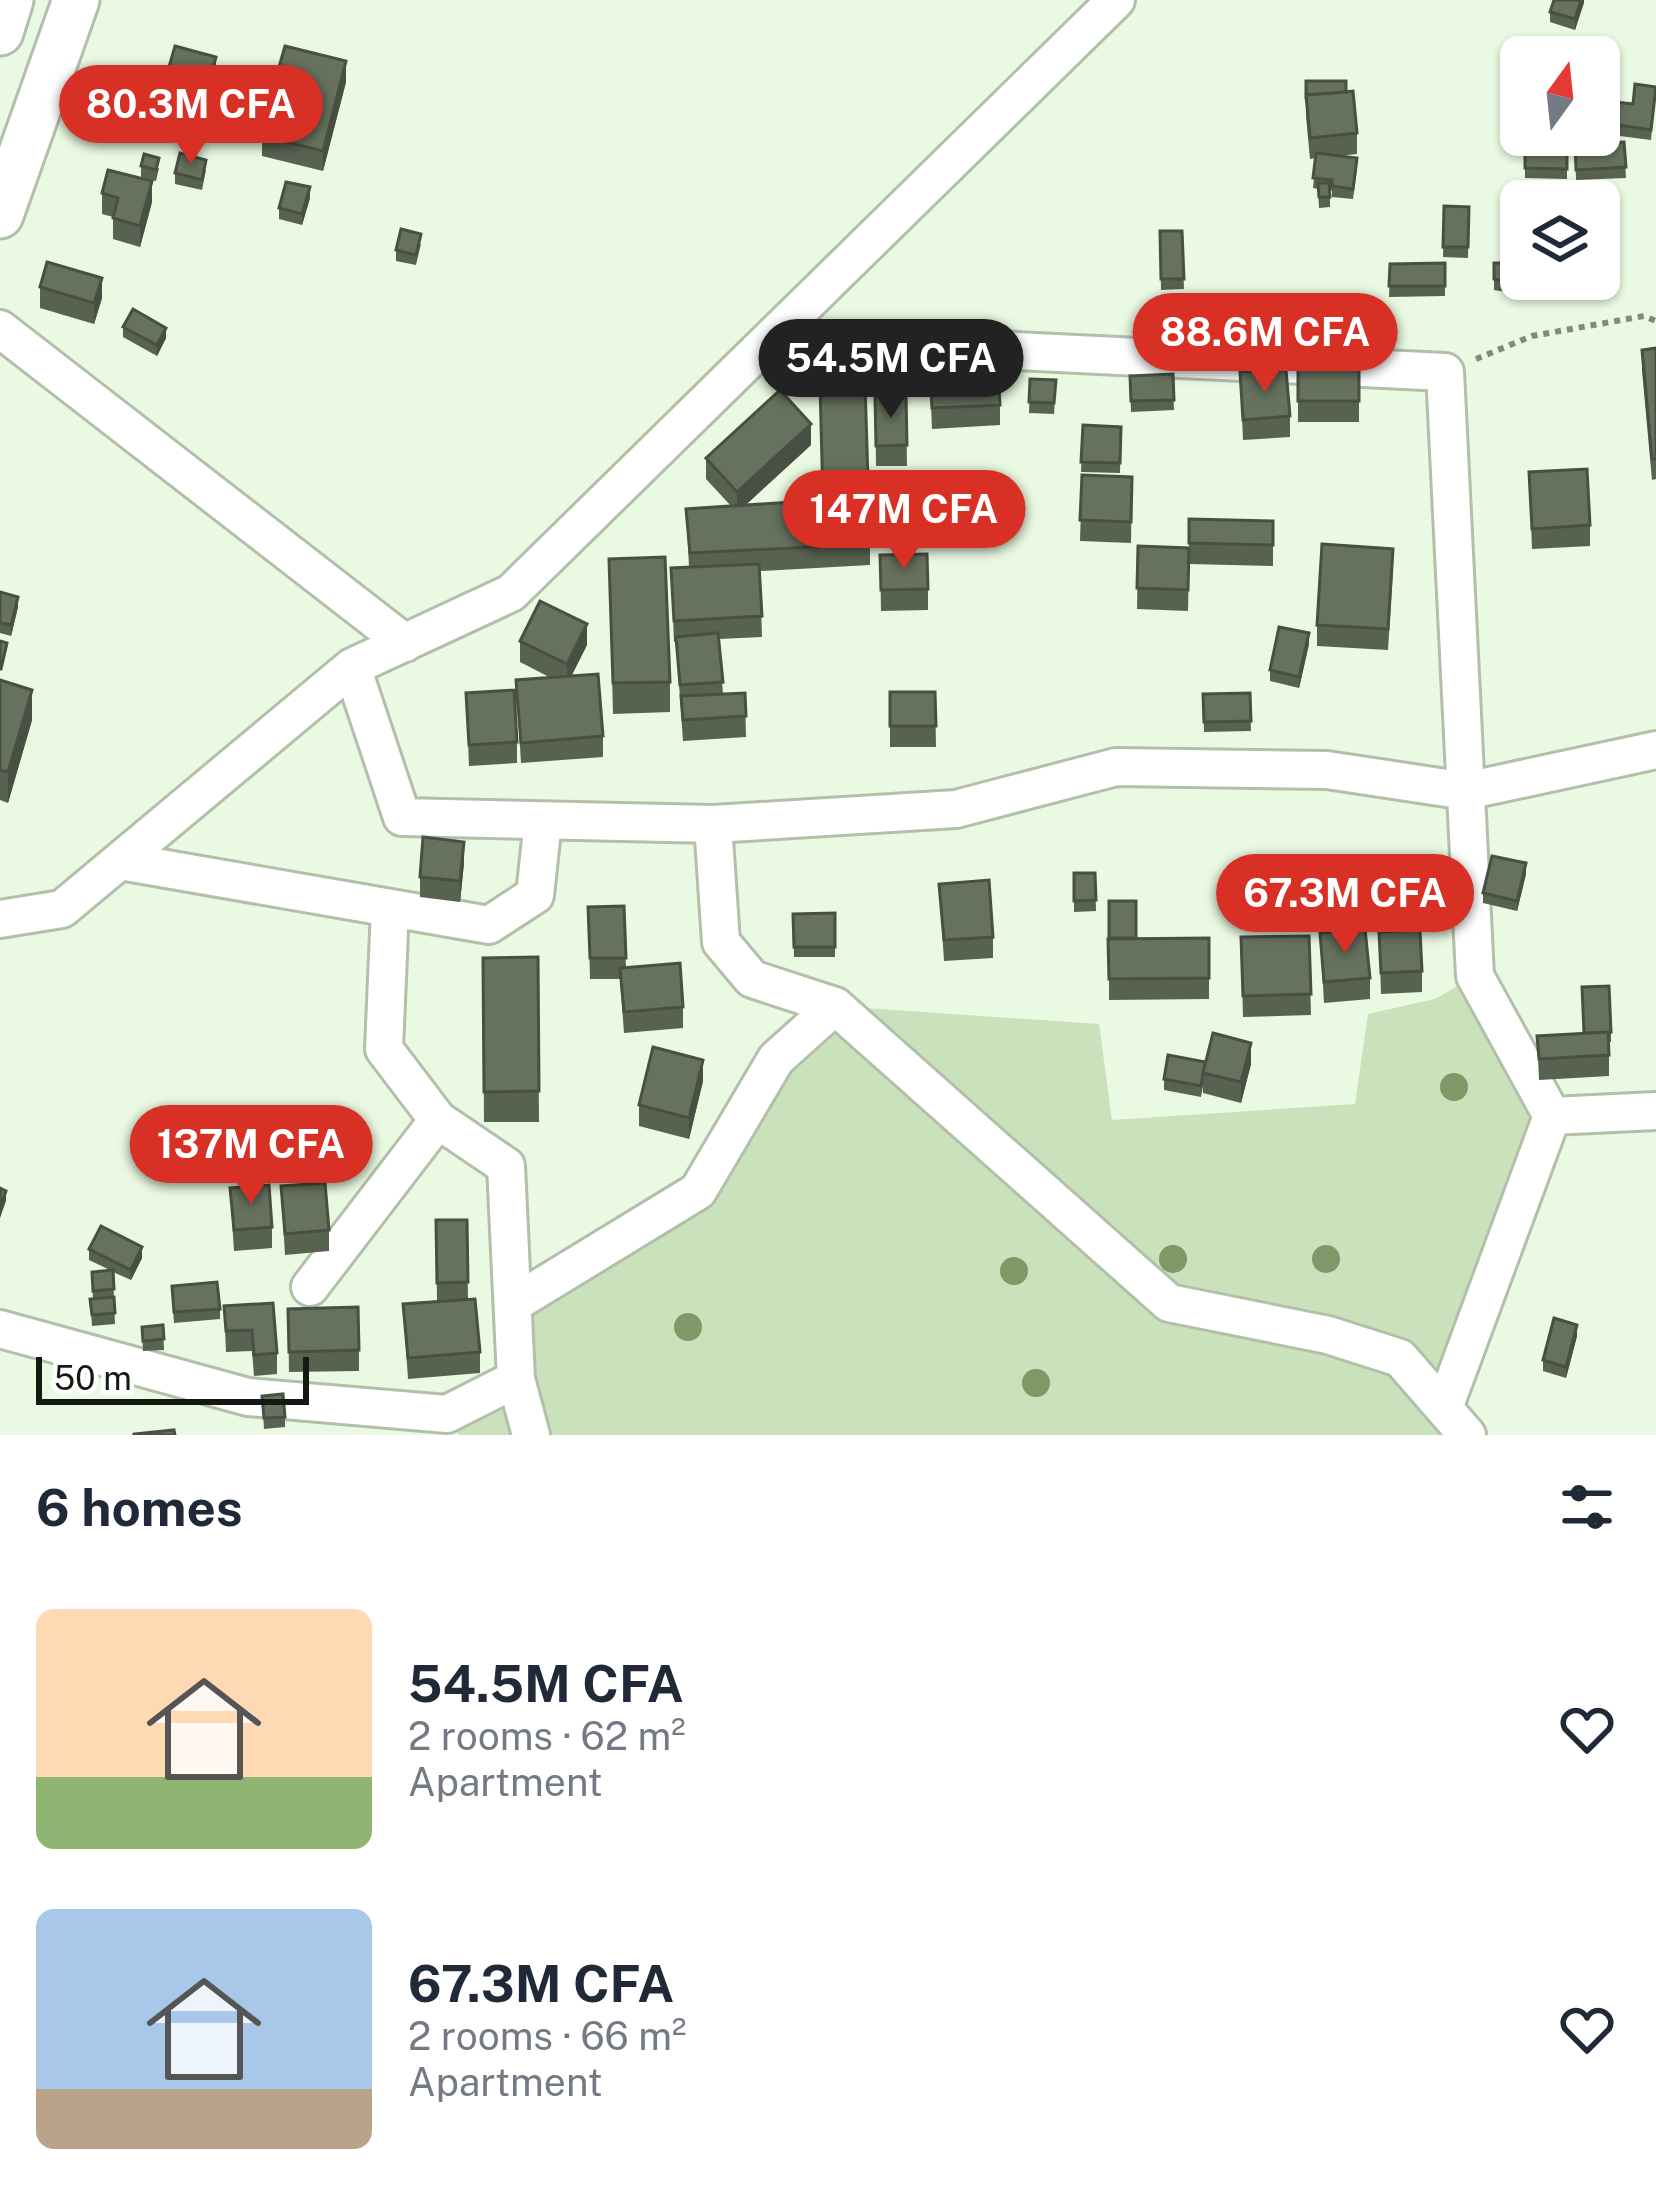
<!DOCTYPE html>
<html lang="en">
<head>
<meta charset="utf-8">
<style>
  body { margin:0; font-family:"Public Sans",sans-serif; background:#f6f6f7; color:#1f2937; height:100vh; display:flex; flex-direction:column; font-size:45px; white-space:nowrap }
  * { box-sizing:border-box; margin:0 }
  p { font-size:39px; color:#747a83 }
  .icon { flex:none; width:66px; height:66px; fill:none; stroke:currentColor; stroke-width:2; stroke-linecap:round; stroke-linejoin:round }
  .map { position:relative; height:1435px; overflow:hidden }
  .sheet { display:flex; flex-direction:column; background:#fff; flex:1 }
  .sheet>* { flex:none }
  .needle { width:78px; rotate:15deg }
  .fabs { position:absolute; left:1500px; top:36px; display:grid; gap:24px }
  .fabs a { display:grid; place-items:center; width:120px; height:120px; border-radius:18px; background:#fff; box-shadow:0 3px 9px #0004; font-size:60px }
  .scale { position:absolute; left:36px; bottom:30px; width:273px; box-sizing:border-box; padding-left:12px; border:6px solid #141911; border-top:0; font-size:33px; line-height:42px; white-space:nowrap; color:#141911; -webkit-text-stroke:9px #fff; paint-order:stroke }
  .price { position:absolute; translate:-50% -102px; padding:0 27px; border-radius:42px; background:#d93025; color:#fff; font-size:39px; line-height:78px; filter:drop-shadow(0 3px 6px #0008) }
  .price::after { content:''; position:absolute; left:50%; top:72px; width:36px; height:27px; margin-left:-18px; background:inherit; clip-path:polygon(0 0,100% 0,50% 100%) }
  .price.selected { background:#222; color:#fff }
  ul { padding:0; list-style:none }
  li { display:flex; align-items:center; gap:36px; height:300px; padding:0 36px }
  li span { display:grid; place-items:center; flex:none; width:336px; height:240px; border-radius:18px; color:#555 }
  li>.icon { margin-inline-start:auto }
  span .icon { width:144px; height:144px; fill:#fffc; stroke-width:1 }
  li b { font-size:51px }
  h2 { display:flex; justify-content:space-between; align-items:center; height:144px; padding:0 36px; font-size:51px }
  .map>svg:first-child { display:block }
  .green { fill:#cae2bb }
  .lines { fill:none; stroke-linecap:round; stroke-linejoin:round }
  .minor-casing { stroke:#b2c0aa; stroke-width:42 }
  .major-casing { stroke:#b2c0aa; stroke-width:51 }
  .path { stroke:#818b7b; stroke-width:6; stroke-dasharray:6 6; stroke-linecap:butt }
  .minor { stroke:#fff; stroke-width:36 }
  .major { stroke:#fff; stroke-width:45 }
  .tree { fill:#7e9867 }
  .wall { fill:#586251 }
  .shaded-wall { fill:#475042 }
  .building { fill:#66725e; stroke:#475042; stroke-width:3 }
</style>
</head>
<body>
<div class="map">
<svg width="1656" height="1435" viewBox="0 0 1656 1435">
  <rect width="100%" height="100%" fill="#eaf9e2"/>
  <path class="green" d="M 1475,976 L 1552,1116 L 1444,1408 L 1467,1435 L 459,1435 L 447,1414 L 516,1379 L 513,1304 L 698,1191 L 835,1006 L 1099,1024 L 1112,1120 L 1355,1104 L 1368,1014 L 1435,999 Z"/>
  <g class="lines">
    <defs>
      <path id="minor" d="M 0,329 L 405,643
        M 771,339 L 1445,372 L 1475,976 L 1552,1116 L 1444,1408
        M 352,667 L 402,817 L 713,824 L 721,942 L 752,979 L 835,1006 L 1169,1303 L 1328,1335 L 1400,1358 L 1467,1435
        M 713,824 L 956,809 L 1116,767 L 1327,770 L 1466,791 L 1656,750
        M 120,861 L 489,925 L 535,895 L 543,821
        M 390,908 L 384,1049 L 438,1120 L 506,1166 L 516,1379 L 531,1435
        M 0,919 L 62,909 L 352,667 L 511,593 L 1116,0
        M 1552,1116 L 1656,1111
        M 310,1287 L 438,1120
        M 513,1304 L 698,1191 L 776,1059 L 835,1006
        M 0,1329 L 248,1397 L 447,1414 L 516,1379"/>
      <path id="major" d="M 0,32 L 10,0
        M 0,215 L 76,0"/>
    </defs>
    <use href="#minor" class="minor-casing"/>
    <use href="#major" class="major-casing"/>
    <path class="path" d="M 1476,359 L 1532,336 L 1644,316 L 1656,321"/>
    <use href="#minor" class="minor"/>
    <use href="#major" class="major"/>
  </g>
  <g class="tree">
    <circle cx="1454" cy="1087" r="14"/>
    <circle cx="1173" cy="1259" r="14"/>
    <circle cx="1326" cy="1259" r="14"/>
    <circle cx="1014" cy="1271" r="14"/>
    <circle cx="688" cy="1327" r="14"/>
    <circle cx="1036" cy="1383" r="14"/>
  </g>
  <path class="wall" d="M 1584,0 L 1575,30 L 1550,22 L 1550,12 Z
    M 279,67 L 346,82 L 323,171 L 262,156 L 262,136 L 286,101 L 289,91 L 279,88 Z
    M 1505,75 L 1521,75 L 1521,135 L 1560,135 L 1560,146 L 1567,146 L 1567,179 L 1525,178 L 1525,151 L 1510,152 L 1508,112 L 1506,112 Z
    M 216,78 L 202,128 L 161,116 L 161,95 Z
    M 1306,81 L 1346,92 L 1357,133 L 1357,154 L 1338,156 L 1357,169 L 1353,199 L 1332,197 L 1332,191 L 1330,190 L 1330,207 L 1319,208 L 1318,189 L 1313,188 L 1316,158 L 1310,159 L 1306,116 Z
    M 1656,87 L 1651,140 L 1612,135 L 1612,124 L 1633,104 Z
    M 1624,142 L 1626,178 L 1576,180 L 1575,144 Z
    M 141,166 L 159,168 L 156,181 L 141,177 Z
    M 206,170 L 202,190 L 175,184 L 175,173 Z
    M 102,193 L 152,202 L 140,247 L 113,239 L 113,217 L 102,214 Z
    M 310,198 L 302,225 L 279,219 L 279,208 Z
    M 1444,206 L 1469,207 L 1468,258 L 1443,257 Z
    M 1160,231 L 1182,231 L 1184,289 L 1161,290 Z
    M 421,244 L 416,265 L 396,261 L 396,250 Z
    M 1445,263 L 1445,296 L 1389,297 L 1390,264 Z
    M 1494,279 L 1523,285 L 1523,295 L 1494,290 Z
    M 40,287 L 102,298 L 94,324 L 40,308 Z
    M 123,327 L 166,338 L 157,356 L 123,337 Z
    M 1656,348 L 1656,479 L 1652,480 L 1642,370 L 1642,350 Z
    M 1298,358 L 1359,359 L 1359,422 L 1298,422 Z
    M 929,359 L 1000,405 L 1000,425 L 932,429 Z
    M 1240,372 L 1290,416 L 1290,437 L 1243,440 Z
    M 1173,374 L 1174,410 L 1131,412 L 1130,376 Z
    M 1030,379 L 1056,380 L 1054,414 L 1029,413 Z
    M 875,396 L 906,396 L 907,466 L 876,466 Z
    M 1083,425 L 1121,427 L 1120,473 L 1081,472 Z
    M 811,445 L 745,505 L 870,544 L 870,565 L 760,571 L 762,637 L 719,639 L 723,694 L 745,693 L 746,737 L 683,741 L 676,642 L 674,642 L 671,568 L 689,567 L 686,509 L 731,506 L 706,479 L 706,458 Z
    M 1529,472 L 1590,525 L 1590,546 L 1532,549 Z
    M 1082,475 L 1132,477 L 1131,543 L 1080,541 Z
    M 1273,521 L 1273,566 L 1189,564 L 1188,611 L 1137,609 L 1138,546 L 1189,548 L 1189,543 Z
    M 880,555 L 928,589 L 928,610 L 881,611 Z
    M 609,559 L 670,682 L 670,712 L 613,714 Z
    M 1393,570 L 1388,650 L 1317,646 L 1317,625 Z
    M 0,592 L 18,607 L 11,636 L 0,633 Z
    M 520,641 L 587,645 L 571,676 L 603,736 L 603,757 L 521,763 L 516,680 L 551,678 L 520,662 Z
    M 1309,644 L 1299,688 L 1270,681 L 1270,670 Z
    M 0,680 L 32,720 L 8,803 L 0,800 Z
    M 890,692 L 935,692 L 936,747 L 890,747 Z
    M 466,693 L 517,742 L 517,763 L 469,766 Z
    M 1250,693 L 1251,731 L 1204,732 L 1203,694 Z
    M 464,863 L 460,902 L 420,897 L 420,877 Z
    M 1074,873 L 1095,873 L 1096,911 L 1074,912 Z
    M 1526,874 L 1517,911 L 1483,903 L 1483,893 Z
    M 939,884 L 993,937 L 993,958 L 944,961 Z
    M 1109,901 L 1136,939 L 1209,938 L 1209,999 L 1109,1000 Z
    M 624,906 L 626,967 L 683,1007 L 683,1028 L 624,1033 L 620,979 L 590,979 L 588,907 Z
    M 835,913 L 835,957 L 794,957 L 793,914 Z
    M 1379,932 L 1422,971 L 1422,992 L 1381,994 Z
    M 1320,933 L 1370,978 L 1370,999 L 1324,1003 Z
    M 1309,936 L 1311,1015 L 1243,1017 L 1241,937 Z
    M 538,957 L 539,1122 L 484,1122 L 483,958 Z
    M 1611,1032 L 1611,1042 L 1609,1042 L 1609,1076 L 1539,1080 L 1537,1036 Z
    M 1205,1062 L 1251,1064 L 1241,1103 L 1203,1093 L 1203,1086 L 1201,1097 L 1164,1090 L 1164,1079 Z
    M 703,1081 L 689,1139 L 639,1126 L 639,1105 Z
    M 281,1186 L 329,1230 L 329,1251 L 285,1255 Z
    M 230,1188 L 272,1227 L 272,1248 L 234,1251 Z
    M 436,1220 L 467,1220 L 468,1299 L 480,1352 L 480,1373 L 408,1379 L 403,1304 L 437,1301 Z
    M 89,1249 L 142,1258 L 131,1280 L 113,1272 L 115,1324 L 92,1326 L 90,1299 L 93,1299 L 92,1272 L 110,1270 L 89,1260 Z
    M 172,1296 L 220,1309 L 220,1319 L 174,1323 Z
    M 224,1306 L 277,1353 L 277,1374 L 254,1376 L 252,1351 L 226,1352 Z
    M 288,1309 L 359,1350 L 359,1371 L 289,1372 Z
    M 163,1325 L 164,1350 L 143,1351 L 142,1327 Z
    M 1577,1336 L 1566,1378 L 1543,1371 L 1543,1360 Z
    M 262,1396 L 285,1417 L 285,1427 L 264,1429 Z"/>
  <path class="shaded-wall" d="M 1581,0 L 1584,0 L 1584,3 L 1575,30 L 1575,19 Z
    M 216,57 L 216,78 L 202,128 L 202,107 Z
    M 346,61 L 346,82 L 323,171 L 323,151 Z
    M 152,181 L 152,202 L 140,247 L 140,226 Z
    M 310,187 L 310,198 L 302,225 L 302,214 Z
    M 102,278 L 102,298 L 94,324 L 94,303 Z
    M 166,328 L 166,338 L 157,356 L 157,345 Z
    M 811,424 L 811,445 L 737,513 L 737,492 Z
    M 18,597 L 18,607 L 11,636 L 11,625 Z
    M 587,624 L 587,645 L 567,685 L 567,664 Z
    M 1309,633 L 1309,644 L 1299,688 L 1299,677 Z
    M 32,690 L 32,720 L 8,803 L 8,772 Z
    M 464,842 L 464,863 L 460,902 L 460,881 Z
    M 1526,863 L 1526,874 L 1517,911 L 1517,901 Z
    M 1251,1043 L 1251,1064 L 1241,1103 L 1241,1082 Z
    M 703,1060 L 703,1081 L 689,1139 L 689,1118 Z
    M 6,1191 L 6,1201 L 0,1218 L 0,1208 Z
    M 142,1247 L 142,1258 L 131,1280 L 131,1270 Z
    M 1577,1325 L 1577,1336 L 1566,1378 L 1566,1367 Z"/>
  <path class="building" d="M 1554,0 L 1581,0 L 1575,19 L 1550,12 Z
    M 175,46 L 216,57 L 202,107 L 161,95 Z
    M 285,46 L 346,61 L 323,151 L 262,136 L 272,98 L 286,101 L 294,71 L 279,67 Z
    M 1505,75 L 1521,75 L 1521,90 L 1506,91 Z
    M 1306,81 L 1346,81 L 1346,92 L 1306,95 L 1306,99 Z
    M 1635,84 L 1656,87 L 1651,130 L 1612,124 L 1615,102 L 1633,104 Z
    M 1353,91 L 1357,133 L 1310,138 L 1306,95 Z
    M 1521,96 L 1521,131 L 1510,131 L 1508,97 Z
    M 1624,142 L 1626,167 L 1576,170 L 1575,144 Z
    M 1525,146 L 1567,146 L 1567,169 L 1525,168 Z
    M 180,153 L 206,160 L 202,180 L 175,173 Z
    M 1316,153 L 1357,158 L 1353,189 L 1332,186 L 1332,180 L 1313,178 Z
    M 144,154 L 159,158 L 156,170 L 141,166 Z
    M 108,170 L 152,181 L 140,226 L 113,218 L 118,198 L 102,193 Z
    M 286,182 L 310,187 L 302,214 L 279,208 Z
    M 1318,183 L 1329,183 L 1330,197 L 1319,197 Z
    M 1444,206 L 1469,207 L 1468,247 L 1443,247 Z
    M 401,229 L 421,234 L 416,255 L 396,250 Z
    M 1160,231 L 1182,231 L 1184,279 L 1161,279 Z
    M 47,262 L 102,278 L 94,303 L 40,287 Z
    M 1445,263 L 1445,286 L 1389,286 L 1390,264 Z
    M 1494,263 L 1520,263 L 1523,285 L 1494,279 Z
    M 133,309 L 166,328 L 157,345 L 123,327 Z
    M 1656,348 L 1656,459 L 1652,459 L 1642,350 Z
    M 997,356 L 1000,405 L 932,408 L 929,359 Z
    M 1298,358 L 1359,359 L 1359,401 L 1298,401 Z
    M 1286,370 L 1290,416 L 1243,420 L 1240,372 Z
    M 1173,374 L 1174,400 L 1131,401 L 1130,376 Z
    M 1030,379 L 1056,380 L 1054,403 L 1029,402 Z
    M 865,384 L 870,544 L 690,553 L 686,509 L 823,500 L 820,385 Z
    M 780,390 L 811,424 L 737,492 L 706,458 Z
    M 875,396 L 906,396 L 907,445 L 876,446 Z
    M 1083,425 L 1121,427 L 1120,463 L 1081,462 Z
    M 1587,469 L 1590,525 L 1532,529 L 1529,472 Z
    M 1082,475 L 1132,477 L 1131,522 L 1080,520 Z
    M 1189,519 L 1273,521 L 1273,545 L 1189,543 Z
    M 1322,544 L 1393,549 L 1388,629 L 1317,625 Z
    M 1138,546 L 1189,548 L 1188,590 L 1137,588 Z
    M 927,554 L 928,589 L 881,590 L 880,555 Z
    M 665,557 L 670,682 L 613,683 L 609,559 Z
    M 759,564 L 762,616 L 674,621 L 671,568 Z
    M 0,592 L 18,597 L 11,625 L 0,623 Z
    M 540,601 L 587,624 L 567,664 L 520,641 Z
    M 1279,627 L 1309,633 L 1299,677 L 1270,670 Z
    M 718,633 L 723,682 L 680,685 L 676,637 Z
    M 0,641 L 7,643 L 1,669 L 0,669 Z
    M 598,674 L 603,736 L 521,743 L 516,680 Z
    M 0,680 L 32,690 L 8,772 L 0,770 Z
    M 514,690 L 517,742 L 469,745 L 466,693 Z
    M 890,692 L 935,692 L 936,726 L 890,726 Z
    M 745,693 L 746,716 L 683,720 L 681,696 Z
    M 1250,693 L 1251,721 L 1204,722 L 1203,694 Z
    M 423,837 L 464,842 L 460,881 L 420,877 Z
    M 1492,856 L 1526,863 L 1517,901 L 1483,893 Z
    M 1074,873 L 1095,873 L 1096,900 L 1074,901 Z
    M 989,880 L 993,937 L 944,940 L 939,884 Z
    M 1109,901 L 1136,901 L 1136,938 L 1109,938 Z
    M 624,906 L 626,958 L 590,958 L 588,907 Z
    M 835,913 L 835,947 L 794,947 L 793,914 Z
    M 1365,929 L 1370,978 L 1324,982 L 1320,933 Z
    M 1420,930 L 1422,971 L 1381,973 L 1379,932 Z
    M 1309,936 L 1311,994 L 1243,996 L 1241,937 Z
    M 1209,938 L 1209,978 L 1109,979 L 1108,939 Z
    M 538,957 L 539,1091 L 484,1092 L 483,958 Z
    M 680,963 L 683,1007 L 624,1012 L 620,968 Z
    M 1609,986 L 1611,1032 L 1584,1033 L 1582,987 Z
    M 1608,1032 L 1609,1055 L 1539,1059 L 1537,1036 Z
    M 1213,1033 L 1251,1043 L 1241,1082 L 1203,1073 Z
    M 653,1047 L 703,1060 L 689,1118 L 639,1105 Z
    M 1168,1055 L 1205,1062 L 1201,1086 L 1164,1079 Z
    M 325,1183 L 329,1230 L 285,1234 L 281,1186 Z
    M 269,1185 L 272,1227 L 234,1230 L 230,1188 Z
    M 0,1188 L 6,1191 L 0,1208 Z
    M 436,1220 L 467,1220 L 468,1282 L 437,1283 Z
    M 101,1226 L 142,1247 L 131,1270 L 89,1249 Z
    M 113,1270 L 114,1289 L 93,1291 L 92,1272 Z
    M 217,1282 L 220,1309 L 174,1312 L 172,1286 Z
    M 114,1297 L 115,1313 L 92,1315 L 90,1299 Z
    M 475,1299 L 480,1352 L 408,1358 L 403,1304 Z
    M 273,1303 L 277,1353 L 254,1355 L 252,1330 L 226,1331 L 224,1306 Z
    M 358,1307 L 359,1350 L 289,1352 L 288,1309 Z
    M 1554,1318 L 1577,1325 L 1566,1367 L 1543,1360 Z
    M 163,1325 L 164,1339 L 143,1341 L 142,1327 Z
    M 283,1394 L 285,1417 L 264,1418 L 262,1396 Z
    M 174,1430 L 175,1435 L 134,1435 L 134,1434 Z"/>
</svg>
<div class="fabs">
<a><svg class="needle" viewBox="-14 -14 28 28"><path d="M0-13l5 13h-10z" fill="#e53935"/><path d="M0 13l5-13h-10z" fill="#747a83"/></svg></a>
<a><svg class="icon" aria-label="layers" viewBox="0 0 24 24"><path d="M12 4l9 5-9 5-9-5zM3 14l9 5 9-5"/></svg></a>
</div>
<div class="scale">50 m</div>
<b class="price" style="left:191px;top:167px">80.3M CFA</b>
<b class="price" style="left:1265px;top:395px">88.6M CFA</b>
<b class="price selected" style="left:891px;top:421px">54.5M CFA</b>
<b class="price" style="left:904px;top:572px">147M CFA</b>
<b class="price" style="left:1345px;top:956px">67.3M CFA</b>
<b class="price" style="left:251px;top:1207px">137M CFA</b>
</div>
<section class="sheet">
<h2>6 homes<svg class="icon" aria-label="filters" viewBox="0 0 24 24"><path d="M4 7h16M4 17h16"/><circle cx="9" cy="7" r="2"/><circle cx="15" cy="17" r="2"/></svg></h2>
<ul>
<li><span style="background:linear-gradient(#ffd9b3 70%,#8fb573 0)"><svg class="icon" aria-label="home" viewBox="0 0 24 24"><path d="M3 11l9-7 9 7M6 9v11h12V9"/></svg></span><div><b>54.5M CFA</b><p>2 rooms · 62 m²</p><p>Apartment</p></div><svg class="icon" aria-label="heart" viewBox="0 0 24 24"><path d="M12 20l-8-8c-3-5 5-10 8-4 3-6 11-1 8 4z"/></svg></li>
<li><span style="background:linear-gradient(#a9c7e8 75%,#b9a48a 0)"><svg class="icon" aria-label="home" viewBox="0 0 24 24"><path d="M3 11l9-7 9 7M6 9v11h12V9"/></svg></span><div><b>67.3M CFA</b><p>2 rooms · 66 m²</p><p>Apartment</p></div><svg class="icon" aria-label="heart" viewBox="0 0 24 24"><path d="M12 20l-8-8c-3-5 5-10 8-4 3-6 11-1 8 4z"/></svg></li>
</ul>
</section>
</body>
</html>
